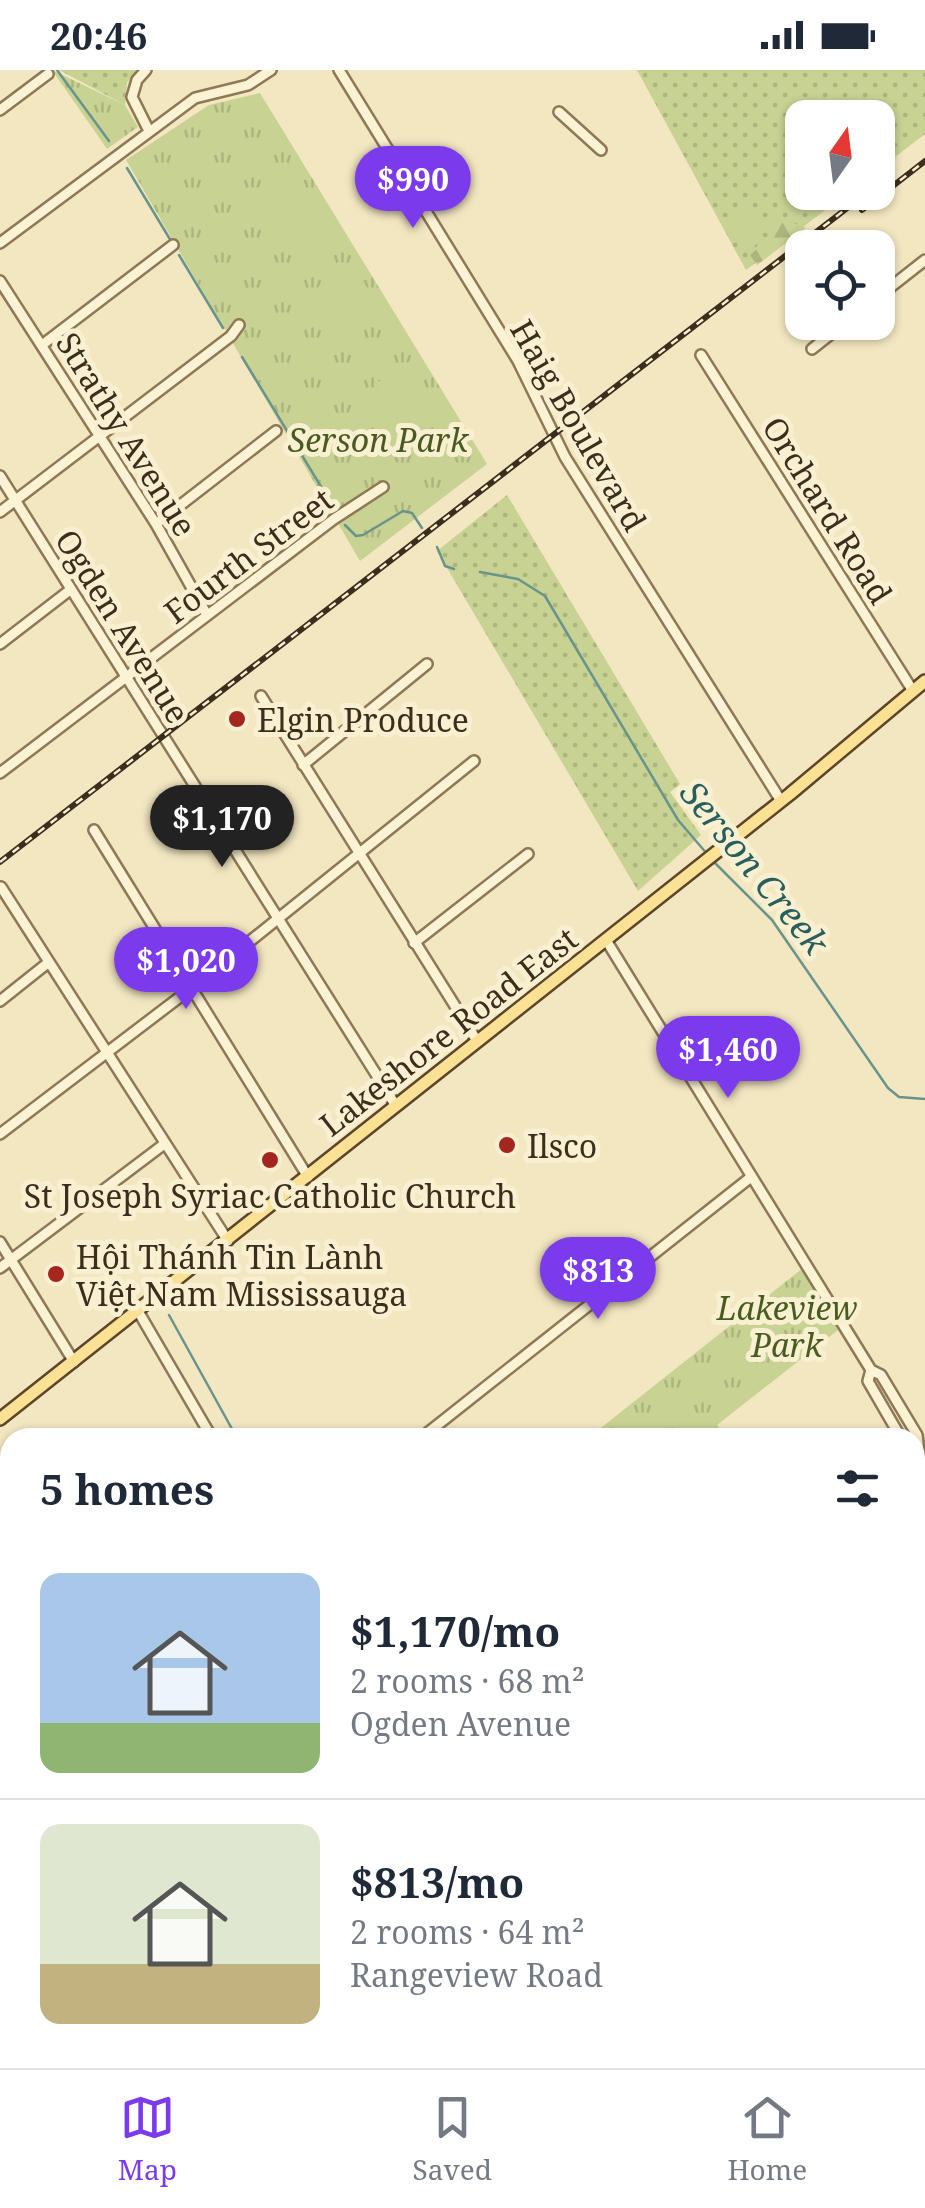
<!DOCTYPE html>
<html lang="en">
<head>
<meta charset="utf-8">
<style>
  body { margin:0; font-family:"Noto Serif",serif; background:#f6f6f7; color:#1f2937; height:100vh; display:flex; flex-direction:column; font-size:38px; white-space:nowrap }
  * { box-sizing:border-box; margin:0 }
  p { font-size:32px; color:#747a83 }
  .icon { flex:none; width:55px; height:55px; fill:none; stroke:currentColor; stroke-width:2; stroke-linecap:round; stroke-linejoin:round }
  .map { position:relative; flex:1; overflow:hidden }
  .sheet { position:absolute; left:0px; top:1358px; width:925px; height:642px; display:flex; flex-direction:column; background:#fff; border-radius:30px 30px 0 0; box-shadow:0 2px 8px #0004 }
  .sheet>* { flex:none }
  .needle { width:65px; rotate:14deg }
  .fabs { position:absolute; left:785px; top:30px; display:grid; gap:20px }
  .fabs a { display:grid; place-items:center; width:110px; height:110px; border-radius:20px; background:#fff; box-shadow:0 2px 8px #0004; font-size:50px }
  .price { position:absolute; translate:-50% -85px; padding:0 22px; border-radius:35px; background:#7c3aed; color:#fff; font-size:32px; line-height:65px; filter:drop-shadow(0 2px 5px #0008) }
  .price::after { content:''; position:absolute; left:50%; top:60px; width:30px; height:22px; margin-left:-15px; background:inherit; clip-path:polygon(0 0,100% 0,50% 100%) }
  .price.current { background:#222; color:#fff }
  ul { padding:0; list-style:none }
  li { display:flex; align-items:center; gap:30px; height:250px; padding:0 40px }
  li+li { border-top:2px solid #e0e1e3 }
  li span { display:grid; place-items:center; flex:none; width:280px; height:200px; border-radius:20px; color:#555 }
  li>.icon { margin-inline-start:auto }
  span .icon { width:120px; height:120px; fill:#fffc; stroke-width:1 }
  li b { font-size:42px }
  h2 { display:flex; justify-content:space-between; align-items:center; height:120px; padding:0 40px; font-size:42px }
  .status { display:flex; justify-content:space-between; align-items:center; height:70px; padding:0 50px; background:#fff; direction:ltr }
  .status svg { height:28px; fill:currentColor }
  .tab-bar { display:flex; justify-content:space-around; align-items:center; height:140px; border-top:2px solid #e0e1e3; background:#fff; font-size:28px; color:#747a83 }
  .tab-bar a { display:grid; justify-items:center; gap:5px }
  .tab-bar .current { color:#7c3aed }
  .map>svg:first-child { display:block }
  .grass { fill:url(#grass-dots) }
  .forest { fill:url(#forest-firs) }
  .park { fill:url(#park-tufts) }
  .pitch { fill:#c7d293 }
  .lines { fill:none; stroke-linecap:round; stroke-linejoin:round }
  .stream { stroke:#69948c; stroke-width:2.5 }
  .minor-casing { stroke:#8e7856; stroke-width:14 }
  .major-casing { stroke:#5c452b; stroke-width:16 }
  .minor { stroke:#fcf3d5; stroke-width:9 }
  .major { stroke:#fae194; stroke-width:11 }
  .rail-casing { stroke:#3c2e1c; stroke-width:6 }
  .rail { stroke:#f9f0d1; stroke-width:2.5; stroke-dasharray:8; stroke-linecap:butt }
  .poi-dot { fill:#a4271f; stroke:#f9f0d1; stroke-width:4 }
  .labels { text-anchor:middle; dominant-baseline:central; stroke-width:10; stroke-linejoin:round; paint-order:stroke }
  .street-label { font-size:32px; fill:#3c2e1c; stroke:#f9f0d1 }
  .park-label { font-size:32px; font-style:italic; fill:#485b20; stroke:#f9f0d1 }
  .poi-label { font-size:32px; fill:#3c2e1c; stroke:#f9f0d1; text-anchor:start }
  .water-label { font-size:35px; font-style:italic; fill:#295e5e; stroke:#f9f0d1 }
</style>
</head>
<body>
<div class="status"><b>20:46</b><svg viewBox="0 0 49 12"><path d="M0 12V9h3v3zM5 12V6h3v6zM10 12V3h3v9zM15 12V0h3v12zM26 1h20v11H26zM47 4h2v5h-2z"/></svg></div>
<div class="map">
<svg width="925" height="1998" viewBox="0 0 925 1998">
  <defs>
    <pattern id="grass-dots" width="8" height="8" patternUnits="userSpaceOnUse" patternTransform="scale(2.5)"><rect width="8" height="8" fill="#c7d293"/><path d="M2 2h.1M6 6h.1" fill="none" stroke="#acb57e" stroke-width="1.8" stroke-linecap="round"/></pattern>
    <pattern id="forest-firs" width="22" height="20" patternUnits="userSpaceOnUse" patternTransform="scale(2.5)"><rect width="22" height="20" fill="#c7d293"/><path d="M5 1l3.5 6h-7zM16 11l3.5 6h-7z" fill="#acb57e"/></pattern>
    <pattern id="park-tufts" width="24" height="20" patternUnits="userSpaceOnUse" patternTransform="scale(2.5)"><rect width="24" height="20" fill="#c7d293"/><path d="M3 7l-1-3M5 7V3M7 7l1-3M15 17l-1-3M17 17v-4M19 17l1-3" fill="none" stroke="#acb57e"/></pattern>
  </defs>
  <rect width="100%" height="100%" fill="#f3e7c1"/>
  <path class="grass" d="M 59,0 L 139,0 L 127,12 L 125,35 Z
    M 637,0 L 925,0 L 925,64 L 878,100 L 878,48 L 802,48 L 802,122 L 848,123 L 746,200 Z
    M 507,425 L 680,714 L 670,722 L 701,765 L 638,821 L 437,481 Z"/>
  <path class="forest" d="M 770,144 L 806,158 L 757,195 L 750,185 L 766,171 L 774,172 Z"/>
  <path class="park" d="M 52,0 L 125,35 L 138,57 L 107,79 Z
    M 260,23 L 487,394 L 360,491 L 126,90 L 209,35 Z
    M 803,1198 L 838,1260 L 717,1355 L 726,1367 L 588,1368 Z
    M 299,1990 L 497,1990 L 495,1998 L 285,1998 Z"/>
  <path class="pitch" d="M 300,116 L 333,166 L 300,189 L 266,139 Z
    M 742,136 L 763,156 L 761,169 L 752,179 L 744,176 L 729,153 Z
    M 351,194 L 385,244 L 351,267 L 318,217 Z
    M 409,292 L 443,342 L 409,364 L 375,314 Z
    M 311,335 L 335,374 L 318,384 L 294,345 Z"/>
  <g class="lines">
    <path class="stream" d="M 57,0 L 109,71
      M 127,98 L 171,171
      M 179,185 L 223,258
      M 242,287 L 334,438
      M 345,455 L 356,466 L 363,465 L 403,441 L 412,443 L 422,458
      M 437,477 L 445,496 L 454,499
      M 480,502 L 518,509 L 545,526 L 678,750 L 708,785
      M 713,791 L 772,850 L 888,1018 L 899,1027 L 925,1029
      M 169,1245 L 237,1368"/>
    <defs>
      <path id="minor" d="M 146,0 L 137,10 L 132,27 L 149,61
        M 339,0 L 518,291 L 565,387 L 781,731
        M 0,40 L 48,4
        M 559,42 L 601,80
        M 0,173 L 195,28 L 248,15 L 271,0
        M 0,211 L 156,454 L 207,545
        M 878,227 L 925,190
        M 42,275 L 173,175
        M 812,279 L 846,252
        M 701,285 L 913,621
        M 0,406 L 396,1036
        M 0,442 L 231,266 L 239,255
        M 156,454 L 276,361
        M 0,574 L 70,520
        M 261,626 L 477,971
        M 303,695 L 427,594
        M 0,703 L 334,449 L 383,417
        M 94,760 L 308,1107
        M 1,817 L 228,1171
        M 606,870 L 871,1300 L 881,1305 L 917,1365 L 920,1390
        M 414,873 L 528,784
        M 0,931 L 49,892
        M 0,1064 L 193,917 L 474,691
        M 0,1172 L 74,1292
        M 0,1198 L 163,1075
        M 138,1241 L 212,1368
        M 871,1300 L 868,1311 L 901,1368
        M 421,1368 L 751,1107
        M 0,1677 L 10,1670
        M 384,1998 L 393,1990"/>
      <path id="major" d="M 0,1349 L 790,724 L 925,611"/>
    </defs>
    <use href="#minor" class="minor-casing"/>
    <use href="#major" class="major-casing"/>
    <use href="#minor" class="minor"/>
    <use href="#major" class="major"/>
    <defs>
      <path id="rail" d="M 862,140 L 925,91
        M 0,792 L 868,122"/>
    </defs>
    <use href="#rail" class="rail-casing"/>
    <use href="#rail" class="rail"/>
  </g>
  <g class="poi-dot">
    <circle cx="237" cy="649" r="10"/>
    <circle cx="507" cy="1075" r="10"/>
    <circle cx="270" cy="1090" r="10"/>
    <circle cx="56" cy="1204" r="10"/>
  </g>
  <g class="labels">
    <g class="street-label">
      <text transform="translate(579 355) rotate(60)">Haig Boulevard</text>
      <text transform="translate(127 364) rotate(58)">Strathy Avenue</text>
      <text transform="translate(828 440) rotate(58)">Orchard Road</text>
      <text transform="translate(248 485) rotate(-37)">Fourth Street</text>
      <text transform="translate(123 556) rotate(58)">Ogden Avenue</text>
      <text transform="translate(448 961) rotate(-38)">Lakeshore Road East</text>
    </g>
    <g class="park-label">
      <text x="378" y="369">Serson Park</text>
      <text x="787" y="1237">Lakeview<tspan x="787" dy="37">Park</tspan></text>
    </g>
    <g class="poi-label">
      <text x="257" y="649">Elgin Produce</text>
      <text x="527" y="1075">Ilsco</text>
      <text x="270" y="1125" text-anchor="middle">St Joseph Syriac Catholic Church</text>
      <text x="76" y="1186">Hội Thánh Tin Lành<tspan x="76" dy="37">Việt Nam Mississauga</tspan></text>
    </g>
    <g class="water-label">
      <text transform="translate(755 797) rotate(51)">Serson Creek</text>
    </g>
  </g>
</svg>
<div class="fabs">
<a><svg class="needle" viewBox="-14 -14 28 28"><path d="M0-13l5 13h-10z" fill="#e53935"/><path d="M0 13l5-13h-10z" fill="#747a83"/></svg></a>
<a><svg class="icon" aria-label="locate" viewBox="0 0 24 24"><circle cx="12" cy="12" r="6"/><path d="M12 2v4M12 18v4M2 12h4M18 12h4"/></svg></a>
</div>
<b class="price" style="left:413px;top:161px">$990</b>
<b class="price current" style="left:222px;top:800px">$1,170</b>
<b class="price" style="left:186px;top:942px">$1,020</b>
<b class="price" style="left:728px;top:1031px">$1,460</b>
<b class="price" style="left:598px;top:1252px">$813</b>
<section class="sheet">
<h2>5 homes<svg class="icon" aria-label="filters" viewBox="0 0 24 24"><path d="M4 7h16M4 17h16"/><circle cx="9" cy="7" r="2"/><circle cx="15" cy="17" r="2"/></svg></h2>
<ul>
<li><span style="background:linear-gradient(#a9c7e8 75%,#8fb573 0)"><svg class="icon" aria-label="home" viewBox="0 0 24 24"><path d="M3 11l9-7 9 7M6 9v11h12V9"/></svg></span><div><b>$1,170/mo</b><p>2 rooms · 68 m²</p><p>Ogden Avenue</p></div></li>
<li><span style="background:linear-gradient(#dfe7d0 70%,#c2b280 0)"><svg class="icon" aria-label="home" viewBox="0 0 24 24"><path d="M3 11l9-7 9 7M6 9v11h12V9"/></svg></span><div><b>$813/mo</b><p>2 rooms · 64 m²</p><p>Rangeview Road</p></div></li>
</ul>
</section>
</div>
<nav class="tab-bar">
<a class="current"><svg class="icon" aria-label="map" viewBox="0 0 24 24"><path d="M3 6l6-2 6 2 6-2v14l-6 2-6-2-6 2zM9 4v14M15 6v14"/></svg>Map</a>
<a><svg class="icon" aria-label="saved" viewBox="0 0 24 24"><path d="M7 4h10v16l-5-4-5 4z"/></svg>Saved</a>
<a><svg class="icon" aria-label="home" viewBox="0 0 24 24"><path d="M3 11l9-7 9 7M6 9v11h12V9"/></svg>Home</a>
</nav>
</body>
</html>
